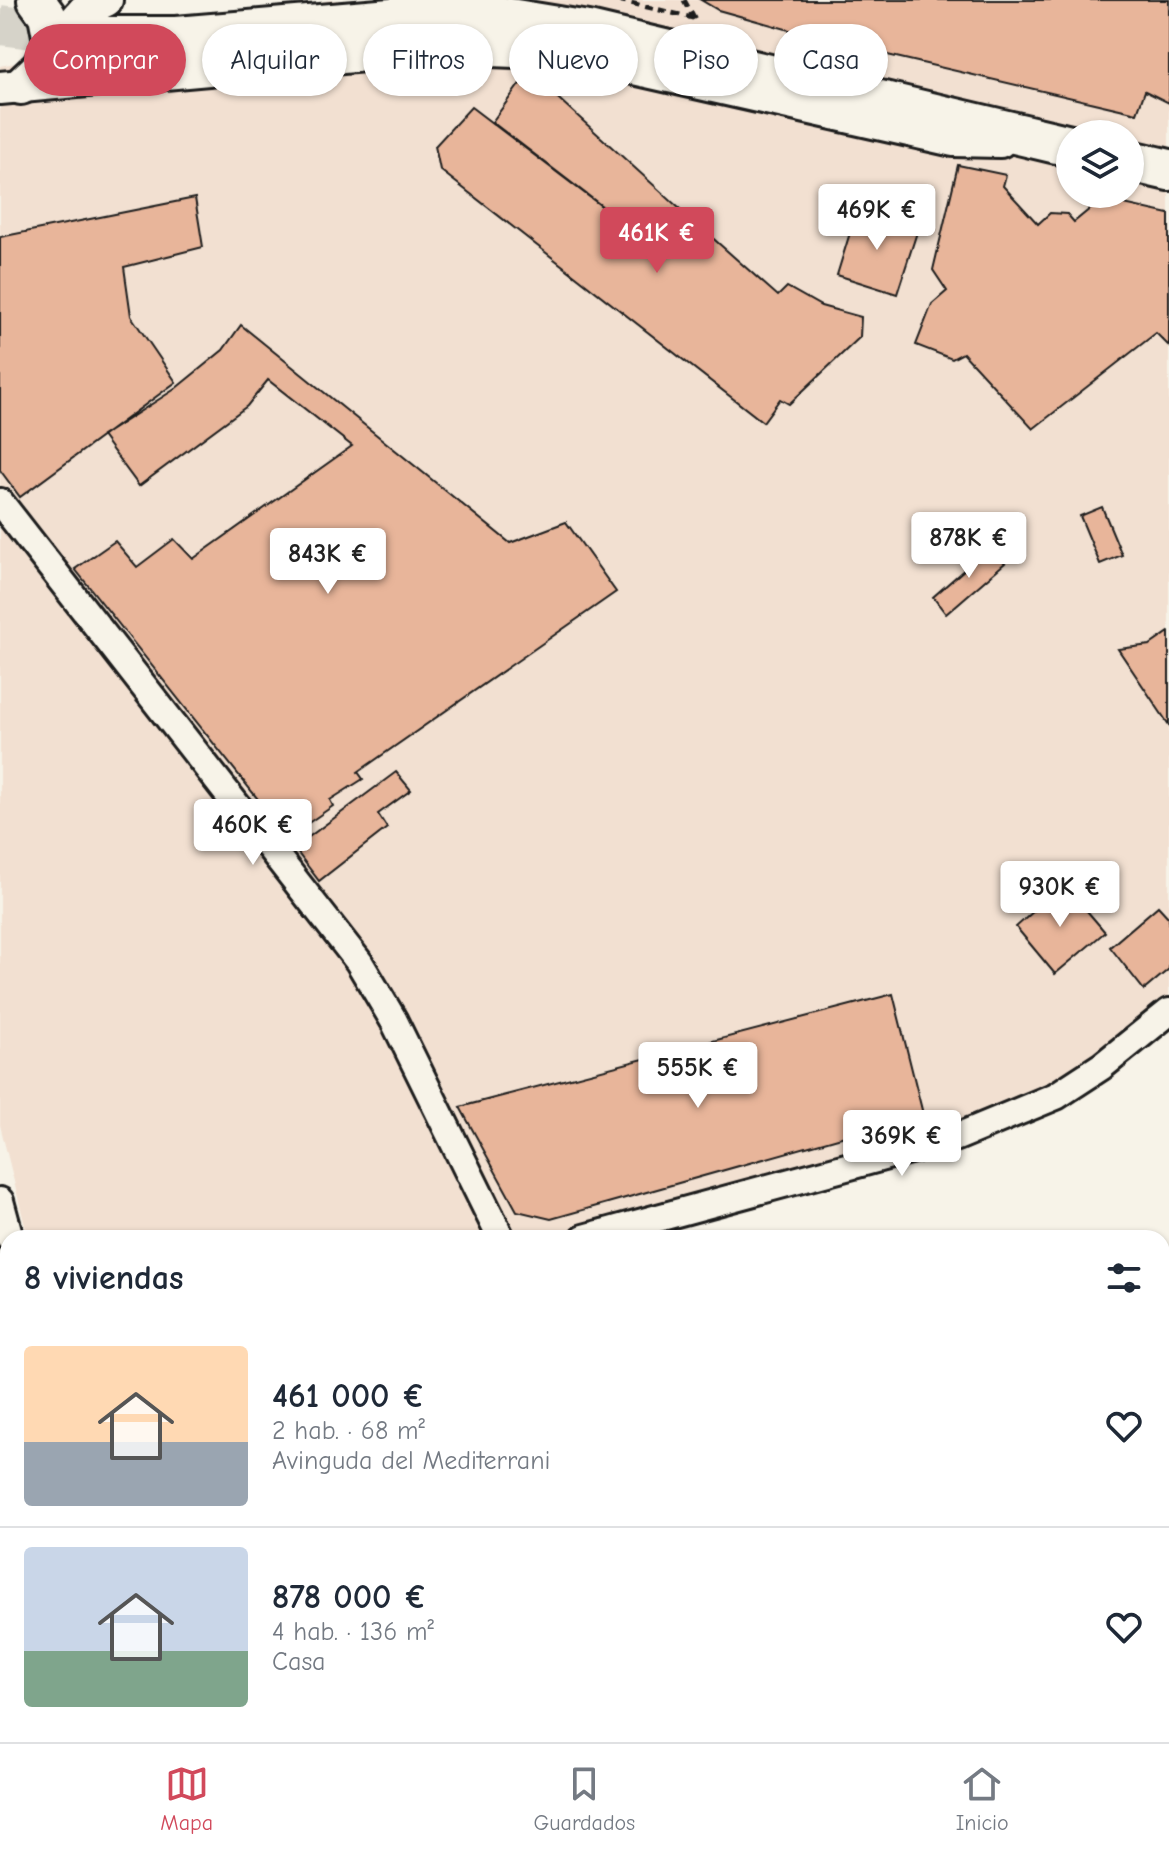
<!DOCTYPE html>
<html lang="es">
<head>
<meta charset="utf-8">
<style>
  body { margin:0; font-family:"Comic Neue",sans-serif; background:#f6f6f7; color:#1f2937; height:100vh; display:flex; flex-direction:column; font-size:30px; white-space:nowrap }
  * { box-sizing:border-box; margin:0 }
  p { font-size:26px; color:#747a83 }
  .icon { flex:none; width:44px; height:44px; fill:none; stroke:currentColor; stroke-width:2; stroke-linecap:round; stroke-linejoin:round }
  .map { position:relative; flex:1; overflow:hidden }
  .drawer { position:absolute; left:0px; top:1230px; width:1170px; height:512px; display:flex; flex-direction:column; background:#fff; border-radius:24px 24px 0 0; box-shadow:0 2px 6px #0004 }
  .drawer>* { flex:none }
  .hud { position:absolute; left:24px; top:24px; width:1122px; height:72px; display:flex; gap:16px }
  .tools { position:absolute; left:1056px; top:120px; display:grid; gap:16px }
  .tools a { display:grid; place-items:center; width:88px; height:88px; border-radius:50%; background:#fff; box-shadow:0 2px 6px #0004; font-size:40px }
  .price { position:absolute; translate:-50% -68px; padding:0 18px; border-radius:8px; background:#fff; color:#222; font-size:26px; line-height:52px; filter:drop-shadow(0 2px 4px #0008) }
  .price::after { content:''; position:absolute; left:50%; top:48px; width:24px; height:18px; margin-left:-12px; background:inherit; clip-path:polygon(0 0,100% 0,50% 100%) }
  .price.on { background:#d1495b; color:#fff }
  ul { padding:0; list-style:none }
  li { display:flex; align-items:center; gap:24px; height:200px; padding:0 24px }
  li+li { border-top:2px solid #e0e1e3 }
  li span { display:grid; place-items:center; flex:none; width:224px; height:160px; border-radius:8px; color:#555 }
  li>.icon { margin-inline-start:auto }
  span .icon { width:96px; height:96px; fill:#fffc; stroke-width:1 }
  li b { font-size:34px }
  h2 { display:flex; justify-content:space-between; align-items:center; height:96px; padding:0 24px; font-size:34px }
  .chip { padding:0 28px; border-radius:36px; background:#fff; box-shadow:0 2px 6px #0004; font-size:28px; line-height:72px }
  .chip.on { background:#d1495b; color:#fff }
  .tabs { display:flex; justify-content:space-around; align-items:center; height:112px; border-top:2px solid #e0e1e3; background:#fff; font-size:22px; color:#747a83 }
  .tabs a { display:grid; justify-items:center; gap:4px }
  .tabs .on { color:#d1495b }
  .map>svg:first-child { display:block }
  .built { fill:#f2e0d1; fill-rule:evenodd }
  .green { fill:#9edaa2; stroke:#5d7b5f; stroke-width:2 }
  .building { fill:#e8b59a; stroke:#1c1c1c; stroke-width:2 }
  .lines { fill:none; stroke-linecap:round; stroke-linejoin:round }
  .primary-tunnel { stroke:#d6d3c9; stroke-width:40; stroke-dasharray:40 20; stroke-linecap:butt }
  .minor-casing { stroke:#1c1c1c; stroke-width:32 }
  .tertiary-casing { stroke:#1c1c1c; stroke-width:38 }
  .secondary-casing { stroke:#1c1c1c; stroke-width:42 }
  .primary-casing { stroke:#1c1c1c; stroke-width:46 }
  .path { stroke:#1c1c1c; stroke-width:5; stroke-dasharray:8 6; stroke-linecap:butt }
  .minor { stroke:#f7f3e8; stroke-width:26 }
  .tertiary { stroke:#f7f3e8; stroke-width:32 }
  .secondary { stroke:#f7f3e8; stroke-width:36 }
  .primary { stroke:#f7f3e8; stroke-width:40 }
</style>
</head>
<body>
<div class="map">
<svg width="1169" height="1742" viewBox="0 0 1169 1742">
  <rect width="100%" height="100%" fill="#f7f3e8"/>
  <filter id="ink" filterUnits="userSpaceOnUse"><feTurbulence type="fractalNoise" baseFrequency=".0125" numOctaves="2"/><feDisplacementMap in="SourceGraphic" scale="16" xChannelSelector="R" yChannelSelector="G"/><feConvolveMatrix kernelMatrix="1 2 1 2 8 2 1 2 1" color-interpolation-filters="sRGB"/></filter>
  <g filter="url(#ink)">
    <path class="built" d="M 330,0 L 1169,0 L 1169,1020 L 1038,1106 L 552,1238 L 28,1238 L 0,1125 L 0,66 ZM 1070,134 L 1130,134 L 1130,194 L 1070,194 Z"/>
    <path class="green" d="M 8,1596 L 8,1734 L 66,1734 L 66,1742 L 0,1742 L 0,1597 Z"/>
    <path class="building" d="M 701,0 L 1169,0 L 1169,103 L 1145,91 L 1137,113 L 836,43 L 718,10 Z
      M 527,74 L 549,90 L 690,218 L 662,252 L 492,122 Z
      M 471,107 L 662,252 L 690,218 L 778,296 L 787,287 L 821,306 L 861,317 L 860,337 L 789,404 L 780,399 L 763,422 L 440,170 L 435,146 Z
      M 958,165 L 1006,175 L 1003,186 L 1038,224 L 1050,213 L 1067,214 L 1074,222 L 1102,199 L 1169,214 L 1169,346 L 1156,333 L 1033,429 L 963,353 L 952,359 L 916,345 L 932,304 L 947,291 L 933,270 Z
      M 195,198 L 203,247 L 124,267 L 131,316 L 176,382 L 20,497 L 0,470 L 0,237 Z
      M 857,210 L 918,229 L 897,294 L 837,275 Z
      M 241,325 L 510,543 L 566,522 L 616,592 L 358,772 L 363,779 L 330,800 L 333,806 L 288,837 L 75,569 L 115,541 L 137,567 L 174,539 L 193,559 L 352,446 L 268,380 L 247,406 L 139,486 L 102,436 L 175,389 L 223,350 Z
      M 1102,507 L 1122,555 L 1100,564 L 1080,516 Z
      M 990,547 L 1005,563 L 946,614 L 933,597 Z
      M 1169,632 L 1169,725 L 1118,649 L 1150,645 Z
      M 396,772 L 411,790 L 378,814 L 387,828 L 319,881 L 294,848 Z
      M 1064,884 L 1105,932 L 1055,974 L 1016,927 Z
      M 1158,906 L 1169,918 L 1169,969 L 1144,990 L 1110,947 Z
      M 893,994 L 923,1114 L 551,1219 L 517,1211 L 460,1107 Z
      M 8,1411 L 8,1441 L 0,1441 L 0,1412 Z
      M 0,1441 L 8,1441 L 8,1474 L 0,1475 Z
      M 8,1474 L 8,1508 L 0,1509 L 0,1475 Z
      M 8,1508 L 8,1562 L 0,1563 L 0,1509 Z"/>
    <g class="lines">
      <path class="primary-tunnel" d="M 0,25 L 83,35"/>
      <defs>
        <path id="minor" d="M 0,502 L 359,962 L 394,1021 L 501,1238
          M 0,1201 L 10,1238
          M 584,1238 L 957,1137 L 1056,1096 L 1102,1066 L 1169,1012
          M 0,1583 L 8,1582
          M 1162,1674 L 1169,1661
          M 78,1734 L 78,1742
          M 603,1742 L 608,1734
          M 1130,1742 L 1133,1734"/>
        <path id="tertiary" d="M 53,46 L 85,10 L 106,0
          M 0,88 L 442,48 L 515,51 L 620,65 L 953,140 L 1000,141"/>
        <path id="secondary" d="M 21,86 L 40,68 L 53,46 L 47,15 L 36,0"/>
        <path id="primary" d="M 101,37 L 176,37 L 439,15 L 503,18 L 588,32 L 1070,146
          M 1130,161 L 1169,170"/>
      </defs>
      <use href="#minor" class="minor-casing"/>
      <use href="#tertiary" class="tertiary-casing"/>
      <use href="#secondary" class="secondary-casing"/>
      <use href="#primary" class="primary-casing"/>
      <path class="path" d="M 618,0 L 693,18
        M 684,0 L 697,24"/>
      <use href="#minor" class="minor"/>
      <use href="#tertiary" class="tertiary"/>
      <use href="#secondary" class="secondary"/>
      <use href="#primary" class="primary"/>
    </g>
  </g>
</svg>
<div class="tools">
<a><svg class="icon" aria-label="layers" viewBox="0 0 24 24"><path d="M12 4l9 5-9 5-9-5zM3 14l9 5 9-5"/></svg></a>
</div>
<b class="price" style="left:877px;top:252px">469K €</b>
<b class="price on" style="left:657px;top:275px">461K €</b>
<b class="price" style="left:969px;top:580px">878K €</b>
<b class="price" style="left:328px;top:596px">843K €</b>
<b class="price" style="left:253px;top:867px">460K €</b>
<b class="price" style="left:1060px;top:929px">930K €</b>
<b class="price" style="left:698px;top:1110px">555K €</b>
<b class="price" style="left:902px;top:1178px">369K €</b>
<div class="hud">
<a class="chip on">Comprar</a>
<a class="chip">Alquilar</a>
<a class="chip">Filtros</a>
<a class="chip">Nuevo</a>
<a class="chip">Piso</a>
<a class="chip">Casa</a>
</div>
<section class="drawer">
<h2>8 viviendas<svg class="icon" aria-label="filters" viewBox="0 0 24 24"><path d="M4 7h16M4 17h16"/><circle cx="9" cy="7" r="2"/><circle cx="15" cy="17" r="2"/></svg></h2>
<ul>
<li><span style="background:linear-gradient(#ffd9b3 60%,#9aa5b1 0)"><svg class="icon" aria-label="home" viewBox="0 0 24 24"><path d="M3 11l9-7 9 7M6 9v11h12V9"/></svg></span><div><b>461 000 €</b><p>2 hab. · 68 m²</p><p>Avinguda del Mediterrani</p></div><svg class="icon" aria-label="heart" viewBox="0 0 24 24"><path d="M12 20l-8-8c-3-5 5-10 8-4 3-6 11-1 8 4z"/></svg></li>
<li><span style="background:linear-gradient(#c9d6e8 65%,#7fa58c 0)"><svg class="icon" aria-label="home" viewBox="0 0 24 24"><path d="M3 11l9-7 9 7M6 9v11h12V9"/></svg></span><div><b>878 000 €</b><p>4 hab. · 136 m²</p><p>Casa</p></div><svg class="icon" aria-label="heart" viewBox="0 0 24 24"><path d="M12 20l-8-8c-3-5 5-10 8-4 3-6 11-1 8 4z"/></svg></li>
</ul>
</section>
</div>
<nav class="tabs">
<a class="on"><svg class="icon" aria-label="map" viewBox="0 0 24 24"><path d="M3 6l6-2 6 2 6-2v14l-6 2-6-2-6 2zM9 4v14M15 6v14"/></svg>Mapa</a>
<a><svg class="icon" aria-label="saved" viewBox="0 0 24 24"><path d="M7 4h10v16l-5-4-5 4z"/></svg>Guardados</a>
<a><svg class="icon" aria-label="home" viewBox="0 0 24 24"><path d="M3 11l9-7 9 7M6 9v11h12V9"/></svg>Inicio</a>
</nav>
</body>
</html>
